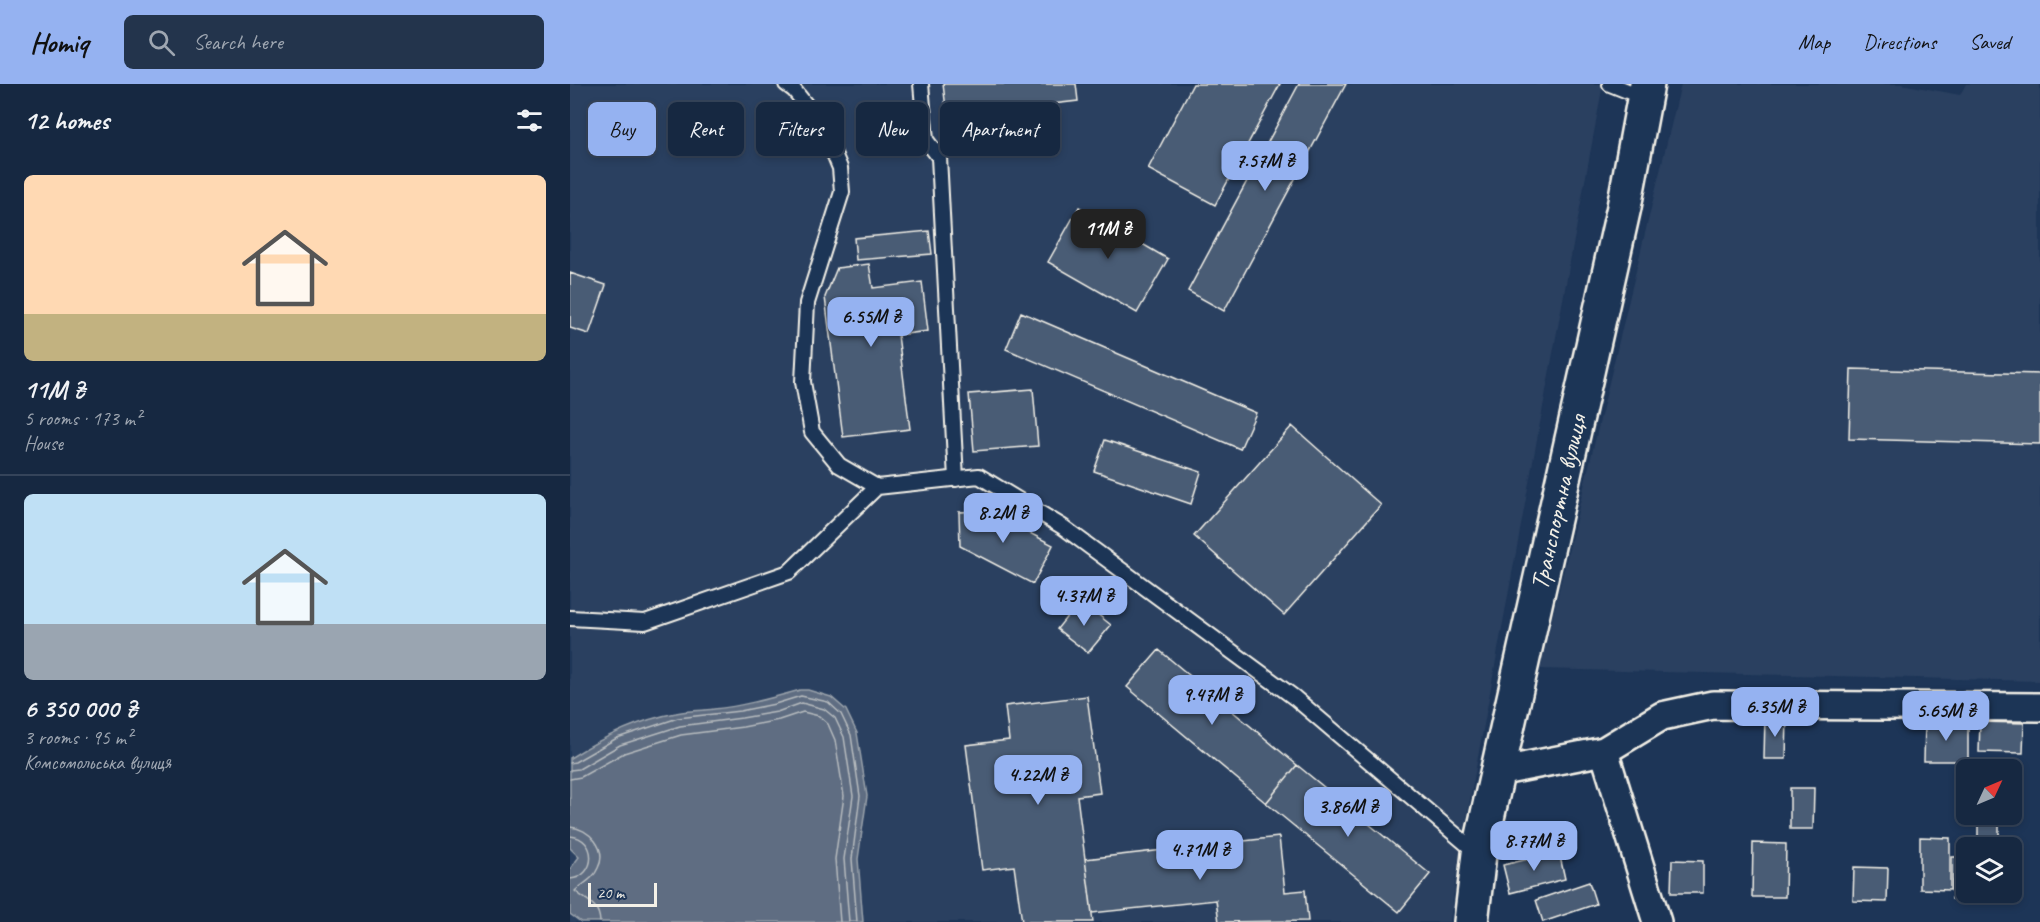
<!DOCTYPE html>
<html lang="en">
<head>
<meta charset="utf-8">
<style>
  body { margin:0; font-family:Caveat,sans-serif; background:#23344c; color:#f1f3f6; height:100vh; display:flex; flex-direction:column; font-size:22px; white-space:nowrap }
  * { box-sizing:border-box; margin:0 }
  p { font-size:20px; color:#9ea6b1 }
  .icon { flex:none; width:33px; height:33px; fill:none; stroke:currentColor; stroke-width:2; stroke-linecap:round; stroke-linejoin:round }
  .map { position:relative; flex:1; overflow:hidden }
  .details { display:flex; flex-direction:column; background:#162841; width:570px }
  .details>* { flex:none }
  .guide { position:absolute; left:18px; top:18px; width:570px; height:54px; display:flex; gap:12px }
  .needle { width:39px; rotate:46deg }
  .buttons { position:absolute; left:1386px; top:675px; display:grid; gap:12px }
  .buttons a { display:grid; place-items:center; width:66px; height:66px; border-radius:9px; background:#162841; box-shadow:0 3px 9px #0003,0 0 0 2px #35445a; font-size:30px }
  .scale { position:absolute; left:18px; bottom:15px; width:69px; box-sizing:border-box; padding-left:6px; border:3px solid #f4f1e8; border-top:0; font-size:16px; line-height:21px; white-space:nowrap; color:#f4f1e8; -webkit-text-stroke:4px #1d3557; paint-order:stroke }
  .price { position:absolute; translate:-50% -51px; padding:0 14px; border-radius:12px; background:#95b2f1; color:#111; font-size:20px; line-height:39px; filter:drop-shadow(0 2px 3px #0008) }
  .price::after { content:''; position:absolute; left:50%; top:36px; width:18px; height:14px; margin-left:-9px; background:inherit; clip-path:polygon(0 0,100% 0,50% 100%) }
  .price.current { background:#222; color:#fff }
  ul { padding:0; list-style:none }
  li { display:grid; align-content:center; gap:12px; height:318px; padding:0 24px }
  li+li { border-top:2px solid #35445a }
  li span { display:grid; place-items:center; height:186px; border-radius:9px; color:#555 }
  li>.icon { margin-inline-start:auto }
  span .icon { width:108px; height:108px; fill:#fffc; stroke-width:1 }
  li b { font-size:26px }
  h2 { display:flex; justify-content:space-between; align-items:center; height:72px; padding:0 24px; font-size:26px }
  .pill { padding:0 21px; border-radius:9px; background:#162841; box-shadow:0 3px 9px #0003,0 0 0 2px #35445a; font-size:21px; line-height:54px }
  .pill.current { background:#95b2f1; color:#111 }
  header { display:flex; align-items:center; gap:36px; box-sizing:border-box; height:84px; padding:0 30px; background:#95b2f1; color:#111 }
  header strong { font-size:28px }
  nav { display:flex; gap:33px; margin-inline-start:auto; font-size:21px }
  .search { width:420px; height:54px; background:#23344c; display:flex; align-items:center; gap:15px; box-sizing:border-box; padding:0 21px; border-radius:9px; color:#9ea6b1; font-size:22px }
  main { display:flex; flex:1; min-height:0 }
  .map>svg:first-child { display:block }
  .built { fill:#2a4060 }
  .water { fill:#5e6d82; stroke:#9aa2ab; stroke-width:1.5 }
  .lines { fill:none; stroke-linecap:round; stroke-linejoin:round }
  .shore { stroke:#b8bcbf; stroke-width:1.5 }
  .building { fill:#485b74; stroke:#f4f1e8; stroke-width:1.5 }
  .service-casing { stroke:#f4f1e8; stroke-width:18 }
  .minor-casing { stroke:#f4f1e8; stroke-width:32 }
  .tertiary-casing { stroke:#f4f1e8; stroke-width:38 }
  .service { stroke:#1d3557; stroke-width:14 }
  .minor { stroke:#1d3557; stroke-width:27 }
  .tertiary { stroke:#1d3557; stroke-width:33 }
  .labels { text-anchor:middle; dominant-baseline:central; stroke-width:5; stroke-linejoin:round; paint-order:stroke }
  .street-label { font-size:26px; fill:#f4f1e8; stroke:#1d3557 }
</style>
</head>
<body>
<header>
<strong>Homiq</strong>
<div class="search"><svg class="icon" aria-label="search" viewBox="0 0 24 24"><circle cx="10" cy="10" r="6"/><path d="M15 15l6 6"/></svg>Search here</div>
<nav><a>Map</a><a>Directions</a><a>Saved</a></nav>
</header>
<main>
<section class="details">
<h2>12 homes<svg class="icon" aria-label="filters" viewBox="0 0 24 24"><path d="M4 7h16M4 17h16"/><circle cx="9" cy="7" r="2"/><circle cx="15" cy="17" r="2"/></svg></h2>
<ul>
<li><span style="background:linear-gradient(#ffd9b3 75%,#c2b280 0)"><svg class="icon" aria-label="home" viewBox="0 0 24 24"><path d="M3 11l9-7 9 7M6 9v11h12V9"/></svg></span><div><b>11M ₴</b><p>5 rooms · 173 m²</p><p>House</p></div></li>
<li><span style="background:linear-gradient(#bfe0f5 70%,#9aa5b1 0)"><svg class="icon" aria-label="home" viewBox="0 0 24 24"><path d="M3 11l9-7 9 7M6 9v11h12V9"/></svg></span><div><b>6 350 000 ₴</b><p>3 rooms · 95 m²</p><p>Комсомольська вулиця</p></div></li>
</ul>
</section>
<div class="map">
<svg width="1470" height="838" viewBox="0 0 1470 838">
  <rect width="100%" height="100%" fill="#1d3557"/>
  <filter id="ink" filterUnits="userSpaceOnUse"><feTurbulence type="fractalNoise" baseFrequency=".0167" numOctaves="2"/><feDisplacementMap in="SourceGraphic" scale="12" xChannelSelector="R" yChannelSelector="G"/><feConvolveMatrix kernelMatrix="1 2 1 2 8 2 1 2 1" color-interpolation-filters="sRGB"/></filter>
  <g filter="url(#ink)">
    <path class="built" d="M 0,0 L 1033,0 L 887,786 L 880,838 L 0,838 Z
      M 1111,0 L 1331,0 L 1390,11 L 1396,0 L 1470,0 L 1470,597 L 970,585 Z"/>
    <path class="water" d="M 230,606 L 238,606 L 261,613 L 276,626 L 287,649 L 297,712 L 288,775 L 293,838 L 11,838 L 0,830 L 0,785 L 9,773 L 0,764 L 0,674 C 33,653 68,636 106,629 C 119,626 131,627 144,625 C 173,622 201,614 230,606 Z"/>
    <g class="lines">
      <path class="shore" d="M 0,679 L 5,678 L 47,654 L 108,634 L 170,627 L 205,620 L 231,612 L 258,618 L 271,630 L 281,651 L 290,712 L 282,775 L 287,838
        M 0,686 L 9,685 L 50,661 L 110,642 L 172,634 L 207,628 L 232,619 L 254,625 L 265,634 L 274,653 L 283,712 L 274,775 L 279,838
        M 0,695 L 11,693 L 54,669 L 111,651 L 173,643 L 209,636 L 233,628 L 249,632 L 258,640 L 265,656 L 274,712 L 265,775 L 270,838
        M 0,743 C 19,744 38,765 28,784 C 23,796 13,799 5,807 C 16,817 29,819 30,838
        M 0,752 C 28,754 27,793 0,795"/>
    </g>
    <path class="building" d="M 373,0 L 506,0 L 508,17 L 377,32 Z
      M 623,0 L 710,0 L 645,121 L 578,85 Z
      M 729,0 L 776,0 L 654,227 L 618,207 Z
      M 509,123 L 598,175 L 567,229 L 478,178 Z
      M 359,147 L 362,170 L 286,176 L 284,154 Z
      M 299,180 L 303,204 L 352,198 L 358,247 L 328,251 L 340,345 L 273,353 L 255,213 L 267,184 Z
      M 0,189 L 36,201 L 19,250 L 0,244 Z
      M 451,228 L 686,329 L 670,365 L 436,265 Z
      M 1281,285 L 1470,290 L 1470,360 L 1279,355 Z
      M 463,305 L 468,362 L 404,367 L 399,310 Z
      M 722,342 L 811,421 L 714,531 L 624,452 Z
      M 535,356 L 631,388 L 621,420 L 524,387 Z
      M 417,427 L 483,461 L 463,500 L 390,462 L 389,428 Z
      M 510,516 L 541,541 L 518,569 L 487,545 Z
      M 589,566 L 727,681 L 696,719 L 557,603 Z
      M 517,612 L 530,709 L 507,712 L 523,838 L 452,838 L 444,782 L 412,786 L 396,661 L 439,656 L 435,622 Z
      M 1195,632 L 1217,633 L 1216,675 L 1194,675 Z
      M 1410,638 L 1454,639 L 1453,669 L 1409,668 Z
      M 1355,639 L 1398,640 L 1398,677 L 1354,677 Z
      M 727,681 L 860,790 L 829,828 L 696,719 Z
      M 1220,704 L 1244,704 L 1243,745 L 1220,745 Z
      M 1408,730 L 1429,730 L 1429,764 L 1408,764 Z
      M 709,753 L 715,808 L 735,806 L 738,837 L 649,838 L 646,816 L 522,829 L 515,775 Z
      M 1350,753 L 1380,754 L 1380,806 L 1350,805 Z
      M 1183,759 L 1216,760 L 1215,813 L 1182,813 Z
      M 989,768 L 995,795 L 940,809 L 933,781 Z
      M 1382,773 L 1396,773 L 1396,808 L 1407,808 L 1407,815 L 1382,815 Z
      M 1102,776 L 1133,777 L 1133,809 L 1101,809 Z
      M 1284,783 L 1318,784 L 1317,818 L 1283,817 Z
      M 1019,798 L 1026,820 L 973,838 L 966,816 Z
      M 1417,808 L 1441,808 L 1441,817 L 1417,816 Z"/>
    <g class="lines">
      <defs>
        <path id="service" d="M 216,0 L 224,6 L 252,41 L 270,84 L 272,108 L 237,219 L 233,298 L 242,348 L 269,381 L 307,403
          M 351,0 L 356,56 L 369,73 L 386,395
          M 1040,0 L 1075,14
          M 0,534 L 75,538 L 219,488 L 307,403 L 409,392 L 493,443 L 725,614 L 907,769"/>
        <path id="minor" d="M 1034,667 L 1087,838
          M 927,688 L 1034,667 L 1092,632 L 1143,621 L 1470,623"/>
        <g id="tertiary">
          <path id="s1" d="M 901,838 L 909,770 L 1054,123 L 1077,0"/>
        </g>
      </defs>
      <use href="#service" class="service-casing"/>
      <use href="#minor" class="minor-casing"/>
      <use href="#tertiary" class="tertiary-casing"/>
      <use href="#service" class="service"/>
      <use href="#minor" class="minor"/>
      <use href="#tertiary" class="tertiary"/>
    </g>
  </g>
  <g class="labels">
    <g class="street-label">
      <text stroke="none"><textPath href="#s1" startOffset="429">Транспортна вулиця</textPath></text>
    </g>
  </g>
</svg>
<div class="buttons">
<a><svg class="needle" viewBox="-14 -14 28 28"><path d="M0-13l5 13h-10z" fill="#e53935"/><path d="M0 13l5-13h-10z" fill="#9ea6b1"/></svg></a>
<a><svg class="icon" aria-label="layers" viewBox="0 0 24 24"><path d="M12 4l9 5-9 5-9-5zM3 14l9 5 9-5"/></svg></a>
</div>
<div class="scale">20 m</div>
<b class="price" style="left:695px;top:108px">7.57M ₴</b>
<b class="price current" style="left:538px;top:176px">11M ₴</b>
<b class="price" style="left:301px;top:264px">6.55M ₴</b>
<b class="price" style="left:433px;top:460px">8.2M ₴</b>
<b class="price" style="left:514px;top:543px">4.37M ₴</b>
<b class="price" style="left:642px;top:642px">9.47M ₴</b>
<b class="price" style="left:1205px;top:654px">6.35M ₴</b>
<b class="price" style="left:1376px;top:658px">5.65M ₴</b>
<b class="price" style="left:468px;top:722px">4.22M ₴</b>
<b class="price" style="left:778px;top:754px">3.86M ₴</b>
<b class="price" style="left:964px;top:788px">8.77M ₴</b>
<b class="price" style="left:630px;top:797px">4.71M ₴</b>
<div class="guide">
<a class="pill current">Buy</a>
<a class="pill">Rent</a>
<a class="pill">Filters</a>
<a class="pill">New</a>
<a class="pill">Apartment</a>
</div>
</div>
</main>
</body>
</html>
